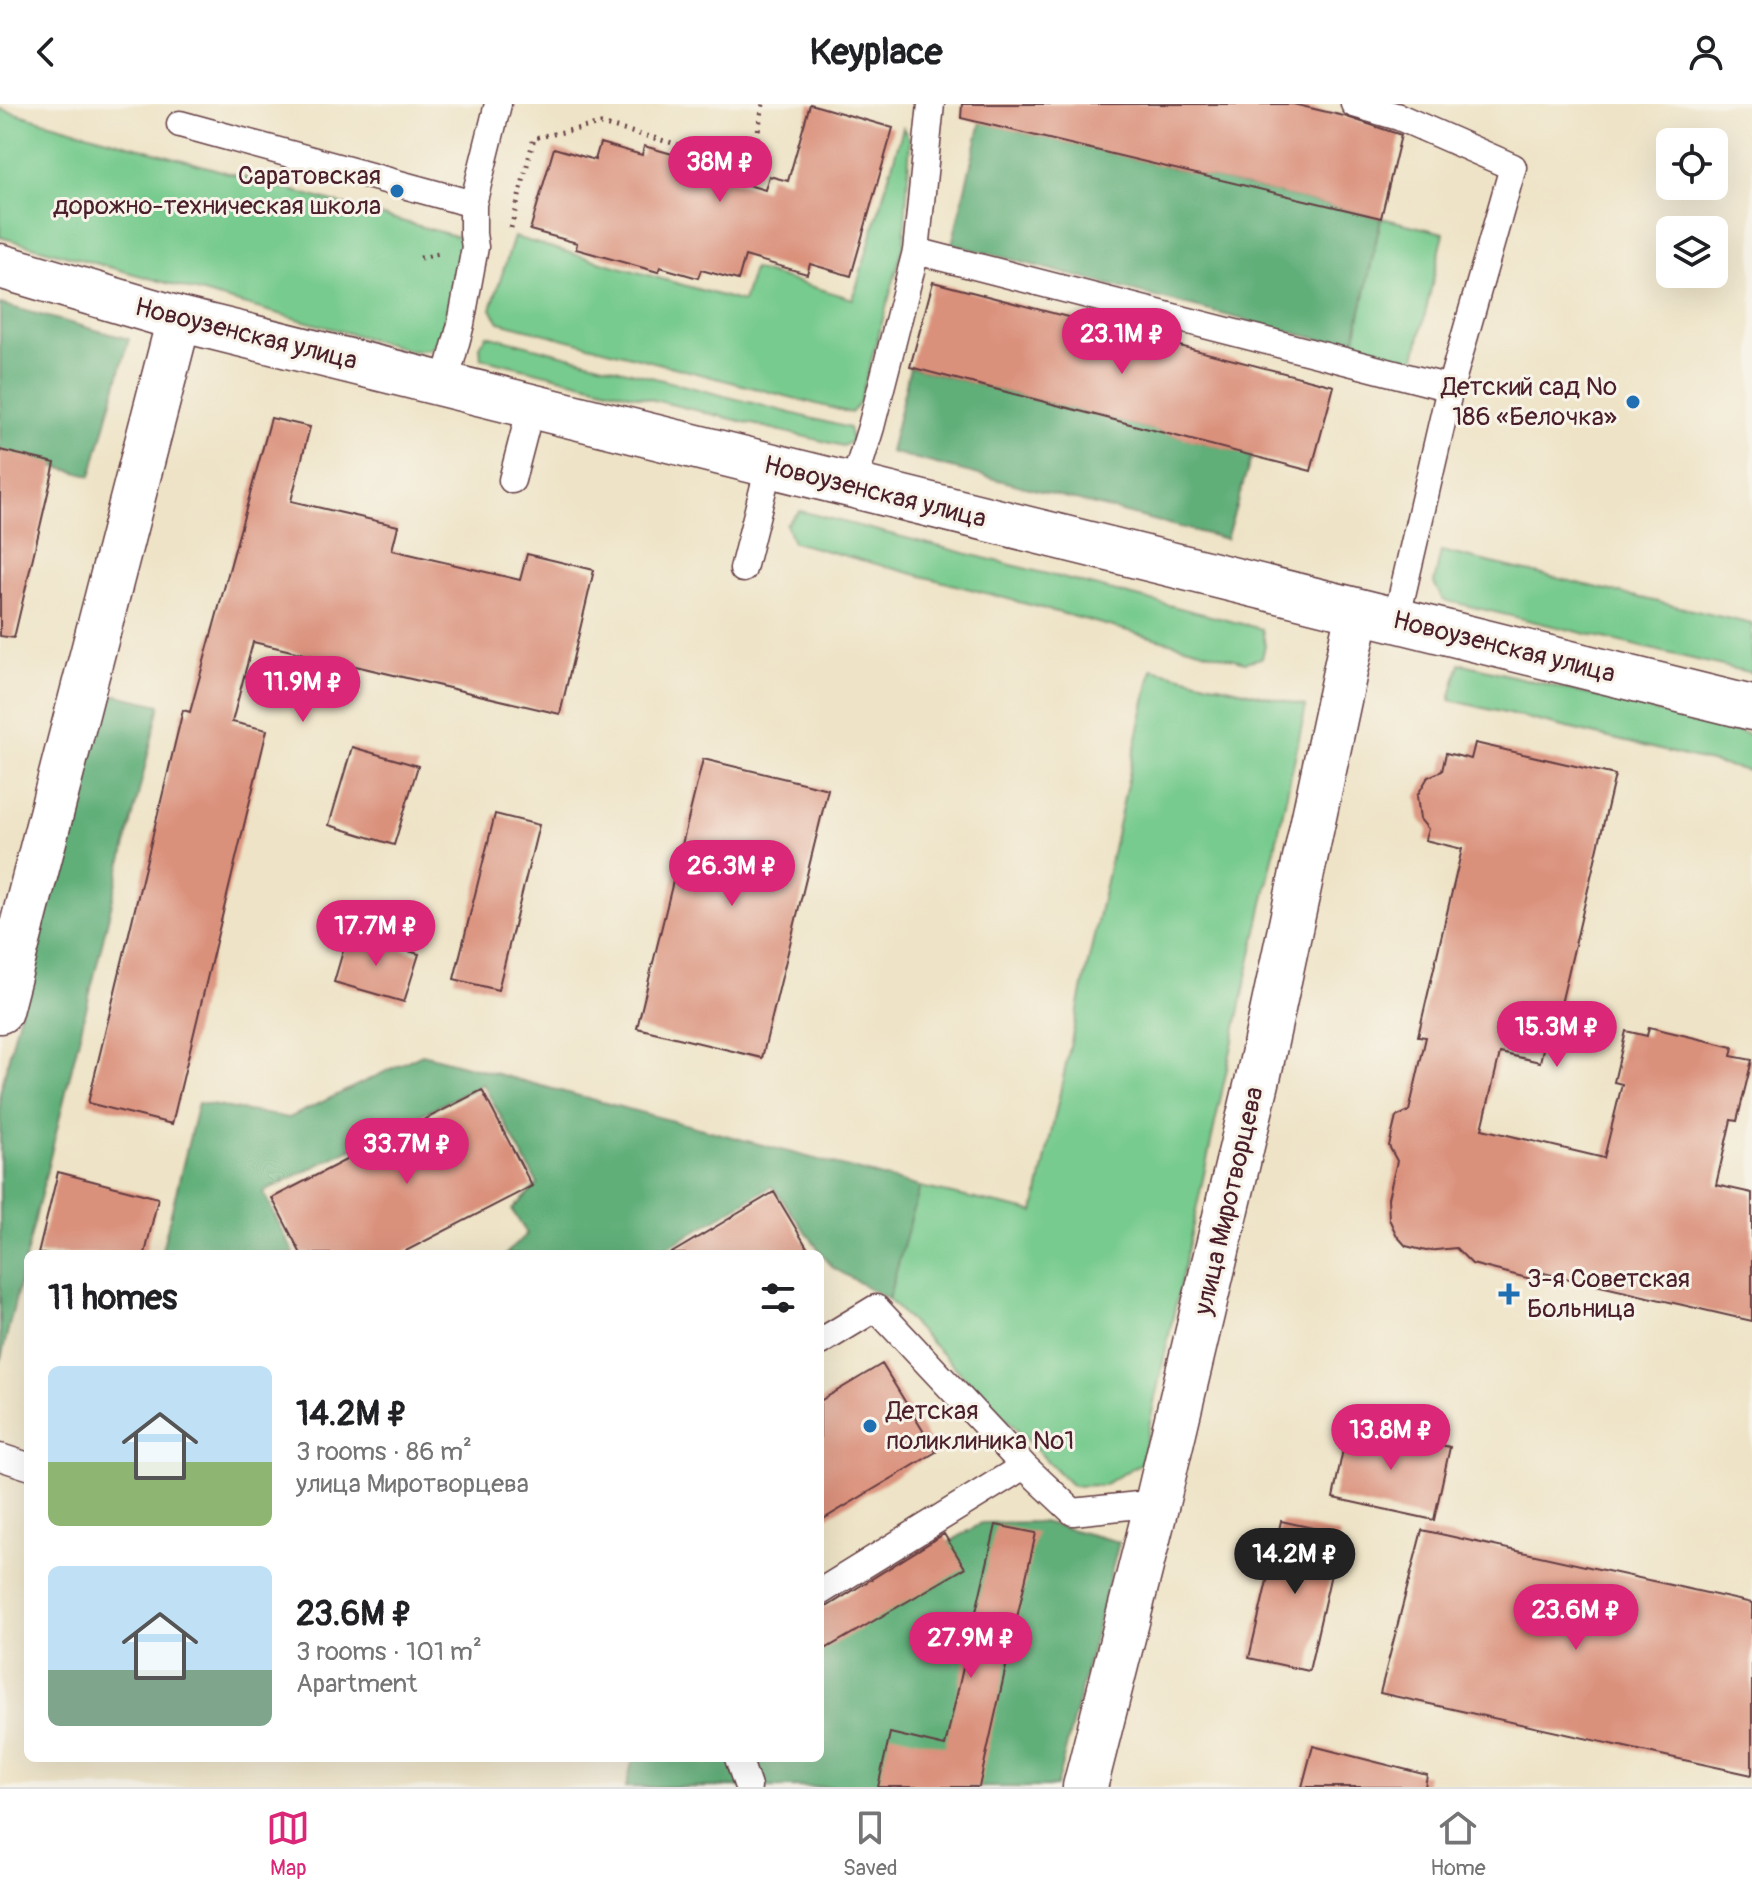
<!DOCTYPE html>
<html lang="en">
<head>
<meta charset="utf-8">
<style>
  body { margin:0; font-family:Pangolin,sans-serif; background:#f2f2f2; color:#202124; height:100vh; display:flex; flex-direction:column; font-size:30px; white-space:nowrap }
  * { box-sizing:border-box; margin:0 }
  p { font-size:26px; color:#757577 }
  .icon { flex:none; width:44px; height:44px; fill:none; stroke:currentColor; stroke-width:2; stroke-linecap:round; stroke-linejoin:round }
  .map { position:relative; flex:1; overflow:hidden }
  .panel { position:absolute; left:24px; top:1146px; width:800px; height:512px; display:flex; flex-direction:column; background:#fff; border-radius:12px; box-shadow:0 8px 32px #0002 }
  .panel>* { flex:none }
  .buttons { position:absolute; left:1656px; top:24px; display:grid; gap:16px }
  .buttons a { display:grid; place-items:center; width:72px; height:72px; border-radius:12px; background:#fff; box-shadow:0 8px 32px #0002; font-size:40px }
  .price { position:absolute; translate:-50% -68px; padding:0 18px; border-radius:28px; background:#db2777; color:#fff; font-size:26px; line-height:52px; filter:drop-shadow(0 2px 4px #0008) }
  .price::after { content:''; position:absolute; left:50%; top:48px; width:24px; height:18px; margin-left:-12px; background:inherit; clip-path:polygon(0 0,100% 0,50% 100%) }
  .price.current { background:#222; color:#fff }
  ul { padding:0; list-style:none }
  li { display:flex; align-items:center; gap:24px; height:200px; padding:0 24px }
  li span { display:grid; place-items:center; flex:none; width:224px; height:160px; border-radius:12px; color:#555 }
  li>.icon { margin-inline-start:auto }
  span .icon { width:96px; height:96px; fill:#fffc; stroke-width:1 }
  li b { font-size:34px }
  h2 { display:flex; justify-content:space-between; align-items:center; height:96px; padding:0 24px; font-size:34px }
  header { display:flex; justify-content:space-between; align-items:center; height:104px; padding:0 24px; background:#fff; font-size:36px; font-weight:700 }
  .tabs { display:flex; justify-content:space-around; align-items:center; height:112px; border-top:2px solid #e0e0e0; background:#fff; font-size:22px; color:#757577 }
  .tabs a { display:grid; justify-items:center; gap:4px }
  .tabs .current { color:#db2777 }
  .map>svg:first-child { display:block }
  .green { fill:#77cb8e; stroke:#60755c; stroke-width:2 }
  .forest { fill:#61af79; stroke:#566752; stroke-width:2 }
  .building { fill:#da917c }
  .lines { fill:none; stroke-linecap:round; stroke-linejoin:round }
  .service-casing { stroke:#633c42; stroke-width:29 }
  .minor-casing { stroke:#633c42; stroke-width:47 }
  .secondary-casing { stroke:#633c42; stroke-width:47 }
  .path { stroke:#633c42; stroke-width:5; stroke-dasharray:2 6; stroke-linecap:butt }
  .service { stroke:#fff; stroke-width:26 }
  .minor { stroke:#fff; stroke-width:44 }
  .secondary { stroke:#fff; stroke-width:44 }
  .poi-dot { fill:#1f6fb2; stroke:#f7f3e8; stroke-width:3 }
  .labels { text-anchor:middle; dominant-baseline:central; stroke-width:6; stroke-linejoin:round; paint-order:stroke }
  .poi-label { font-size:26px; fill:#4a1f2b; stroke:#f7f3e8; text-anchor:end }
  .street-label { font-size:26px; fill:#4a1f2b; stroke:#f7f3e8 }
</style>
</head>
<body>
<header><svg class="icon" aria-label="back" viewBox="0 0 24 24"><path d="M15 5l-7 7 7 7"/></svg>Keyplace<svg class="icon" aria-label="person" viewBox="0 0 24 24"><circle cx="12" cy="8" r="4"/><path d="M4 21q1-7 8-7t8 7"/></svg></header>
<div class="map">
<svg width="1752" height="1683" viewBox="0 0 1752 1683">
  <rect width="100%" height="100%" fill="#f7f3e8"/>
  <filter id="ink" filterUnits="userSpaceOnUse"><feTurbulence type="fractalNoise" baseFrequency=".0125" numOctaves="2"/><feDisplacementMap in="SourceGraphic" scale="16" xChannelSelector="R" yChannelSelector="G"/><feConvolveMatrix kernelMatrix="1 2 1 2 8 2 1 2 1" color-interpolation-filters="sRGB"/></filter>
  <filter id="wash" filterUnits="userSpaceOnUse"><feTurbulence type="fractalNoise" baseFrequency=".006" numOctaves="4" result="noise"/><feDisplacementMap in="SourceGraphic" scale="32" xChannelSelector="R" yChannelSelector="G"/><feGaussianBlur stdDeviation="1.8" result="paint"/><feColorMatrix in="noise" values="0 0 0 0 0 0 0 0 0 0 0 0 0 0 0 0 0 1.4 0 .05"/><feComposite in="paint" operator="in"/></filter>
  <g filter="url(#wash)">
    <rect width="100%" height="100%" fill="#eee3c6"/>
    <path class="green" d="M 0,5 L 462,134 L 441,234 L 430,245 L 413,247 L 0,133 Z
      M 903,24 L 910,36 L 904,140 L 859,300 L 851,309 L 499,218 L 491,205 L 514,133 L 743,198 L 753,165 L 853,195 Z
      M 1381,114 L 1444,129 L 1413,262 L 1353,244 Z
      M 487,231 L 849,324 L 852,337 L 843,342 L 481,254 L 480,242 Z
      M 800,407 L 1262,525 L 1265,541 L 1262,554 L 1245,558 L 793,438 L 786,420 Z
      M 1441,447 L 1752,520 L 1752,569 L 1443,496 L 1434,479 Z
      M 1460,559 L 1752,631 L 1752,668 L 1450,596 Z
      M 1152,565 L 1306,602 L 1141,1359 L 1103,1381 L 1072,1382 L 888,1195 L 920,1083 L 1034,1108 Z"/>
    <path class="forest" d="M 981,18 L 1381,114 L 1353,244 L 952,140 Z
      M 0,200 L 129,235 L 91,372 L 0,348 Z
      M 910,263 L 1252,351 L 1226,435 L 890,348 Z
      M 117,591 L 160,601 L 0,1259 L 0,989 L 97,597 Z
      M 422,950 L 920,1083 L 888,1195 L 832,1163 L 772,1082 L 656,1150 L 506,1150 L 527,1130 L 512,1106 L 538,1080 L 483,980 L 263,1088 L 294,1150 L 161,1150 L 198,999 L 289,1014 Z
      M 1042,1418 L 1119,1438 L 1056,1683 L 626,1683 L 633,1654 L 820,1654 L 820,1518 L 981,1419 Z"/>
    <g id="blocks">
      <path class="building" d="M 810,0 L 893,24 L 851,172 L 810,160 L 807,170 L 745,152 L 738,176 L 701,166 L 698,174 L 660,163 L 658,168 L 576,145 L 577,139 L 530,126 L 554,44 L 595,56 L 600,39 L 642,51 L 644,42 L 690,55 L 687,63 L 765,86 L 769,72 L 788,77 Z
        M 962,0 L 1293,0 L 1344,12 L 1401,31 L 1381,114 L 961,14 Z
        M 933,178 L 1334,282 L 1311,367 L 910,263 Z
        M 271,314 L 310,323 L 291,397 L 398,422 L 392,446 L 520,476 L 527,450 L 594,466 L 560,610 L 253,538 L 232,618 L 267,626 L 172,1020 L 88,999 L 183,606 L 190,608 Z
        M 0,346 L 55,359 L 14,534 L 0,532 Z
        M 1475,639 L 1615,671 L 1552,938 L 1545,936 L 1540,958 L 1500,949 L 1482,1025 L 1604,1054 L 1622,980 L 1614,978 L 1626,927 L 1647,932 L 1649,923 L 1733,943 L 1731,952 L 1752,956 L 1737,1017 L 1731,1016 L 1716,1081 L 1752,1089 L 1752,1217 L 1544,1169 L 1535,1176 L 1472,1160 L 1456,1144 L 1426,1147 L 1406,1142 L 1397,1132 L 1389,1115 L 1388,1094 L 1397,1057 L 1389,1042 L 1396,1013 L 1409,1007 L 1426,933 L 1418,932 L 1462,745 L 1425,736 L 1428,725 L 1420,715 L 1417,692 L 1428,673 L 1442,667 L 1446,649 L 1471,655 Z
        M 352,643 L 418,662 L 394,741 L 329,721 Z
        M 703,655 L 828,685 L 762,954 L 637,924 Z
        M 495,710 L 539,721 L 498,886 L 454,875 Z
        M 348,830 L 419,850 L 404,898 L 334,878 Z
        M 482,986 L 532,1082 L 400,1150 L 301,1150 L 272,1094 Z
        M 58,1068 L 158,1094 L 145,1150 L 38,1150 Z
        M 774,1088 L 811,1150 L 670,1150 Z
        M 882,1260 L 936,1348 L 820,1417 L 820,1297 Z
        M 1348,1321 L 1450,1343 L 1434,1416 L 1333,1394 Z
        M 1281,1417 L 1340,1430 L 1309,1567 L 1249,1554 Z
        M 996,1421 L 1036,1429 L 979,1683 L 878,1683 L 890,1629 L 945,1642 Z
        M 1422,1426 L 1752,1499 L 1752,1671 L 1380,1589 Z
        M 944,1430 L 965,1464 L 820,1548 L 820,1504 L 828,1502 Z
        M 1313,1642 L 1427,1671 L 1425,1683 L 1302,1683 Z"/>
    </g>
  </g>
  <g filter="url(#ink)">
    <use href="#blocks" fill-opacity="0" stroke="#633c42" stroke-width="2"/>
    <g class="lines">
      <defs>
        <path id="service" d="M 1354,0 L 1399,13 L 1513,63 L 1450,284 L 1396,517
          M 180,20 L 473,100
          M 916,147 L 1450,284
          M 445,280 L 461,220 L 475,143 L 473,130 L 473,100 L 498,0
          M 512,376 L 531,303
          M 853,382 L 871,323 L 916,147 L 931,0
          M 743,465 L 769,362
          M 820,1238 L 876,1204 L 1024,1362 L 1073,1408 L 1157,1399
          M 0,1353 L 28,1362
          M 820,1488 L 1024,1362
          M 738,1654 L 748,1683"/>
        <path id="minor" d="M 0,907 L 179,215
          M 1085,1683 L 1157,1399 L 1259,970 L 1358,507"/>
        <path id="secondary" d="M 0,162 L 179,215 L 1752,604"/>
      </defs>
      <use href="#service" class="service-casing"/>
      <use href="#minor" class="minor-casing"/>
      <use href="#secondary" class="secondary-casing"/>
      <path class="path" d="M 511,124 L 534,34 L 601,20 L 752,60 L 763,0
        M 420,154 L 439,150"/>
      <use href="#service" class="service"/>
      <use href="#minor" class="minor"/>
      <use href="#secondary" class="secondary"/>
    </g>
  </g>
  <g class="poi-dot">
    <circle cx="397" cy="87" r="8"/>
    <circle cx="1633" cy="298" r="8"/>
    <path d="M1505 1178h8v8h8v8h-8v8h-8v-8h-8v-8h8z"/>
    <circle cx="870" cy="1322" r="8"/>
  </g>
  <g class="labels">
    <g class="poi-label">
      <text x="381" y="72">Саратовская<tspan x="381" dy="30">дорожно-техническая школа</tspan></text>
      <text x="1617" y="283">Детский сад №<tspan x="1617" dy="30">186 «Белочка»</tspan></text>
      <text x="1527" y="1175" text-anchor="start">3-я Советская<tspan x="1527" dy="30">Больница</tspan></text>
      <text x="886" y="1307" text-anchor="start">Детская<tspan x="886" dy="30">поликлиника №1</tspan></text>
    </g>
    <g class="street-label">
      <text transform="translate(246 230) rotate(14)">Новоузенская улица</text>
      <text transform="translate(875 388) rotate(14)">Новоузенская улица</text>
      <text transform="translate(1504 543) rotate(14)">Новоузенская улица</text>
      <text transform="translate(1229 1097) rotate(-77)">улица Миротворцева</text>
    </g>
  </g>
</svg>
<div class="buttons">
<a><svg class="icon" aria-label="locate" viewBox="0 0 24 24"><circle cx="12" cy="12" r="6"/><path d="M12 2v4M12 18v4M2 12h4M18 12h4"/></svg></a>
<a><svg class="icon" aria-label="layers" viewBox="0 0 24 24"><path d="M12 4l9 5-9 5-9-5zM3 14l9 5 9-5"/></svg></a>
</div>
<b class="price" style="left:720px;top:100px">38M ₽</b>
<b class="price" style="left:1122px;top:272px">23.1M ₽</b>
<b class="price" style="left:303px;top:620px">11.9M ₽</b>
<b class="price" style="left:732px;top:804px">26.3M ₽</b>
<b class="price" style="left:376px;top:864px">17.7M ₽</b>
<b class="price" style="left:1557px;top:965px">15.3M ₽</b>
<b class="price" style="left:407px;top:1082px">33.7M ₽</b>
<b class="price" style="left:1391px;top:1368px">13.8M ₽</b>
<b class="price current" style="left:1295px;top:1492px">14.2M ₽</b>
<b class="price" style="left:1576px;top:1548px">23.6M ₽</b>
<b class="price" style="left:971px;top:1576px">27.9M ₽</b>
<section class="panel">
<h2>11 homes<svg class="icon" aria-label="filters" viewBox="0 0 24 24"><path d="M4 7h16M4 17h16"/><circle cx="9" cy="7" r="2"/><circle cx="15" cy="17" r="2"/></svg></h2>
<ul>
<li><span style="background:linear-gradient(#bfe0f5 60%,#8fb573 0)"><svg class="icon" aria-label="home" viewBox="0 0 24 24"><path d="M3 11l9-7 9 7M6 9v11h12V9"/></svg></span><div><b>14.2M ₽</b><p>3 rooms · 86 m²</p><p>улица Миротворцева</p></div></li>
<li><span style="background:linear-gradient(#bfe0f5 65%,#7fa58c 0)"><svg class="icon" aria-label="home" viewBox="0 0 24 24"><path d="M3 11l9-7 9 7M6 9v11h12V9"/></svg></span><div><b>23.6M ₽</b><p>3 rooms · 101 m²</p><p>Apartment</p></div></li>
</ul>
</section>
</div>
<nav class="tabs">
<a class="current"><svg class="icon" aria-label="map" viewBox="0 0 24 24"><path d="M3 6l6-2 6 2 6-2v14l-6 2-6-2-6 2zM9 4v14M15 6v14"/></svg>Map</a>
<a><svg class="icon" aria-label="saved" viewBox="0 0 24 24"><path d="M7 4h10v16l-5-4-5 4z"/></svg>Saved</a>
<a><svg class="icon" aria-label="home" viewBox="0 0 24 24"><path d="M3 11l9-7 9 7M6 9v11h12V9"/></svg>Home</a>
</nav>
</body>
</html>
